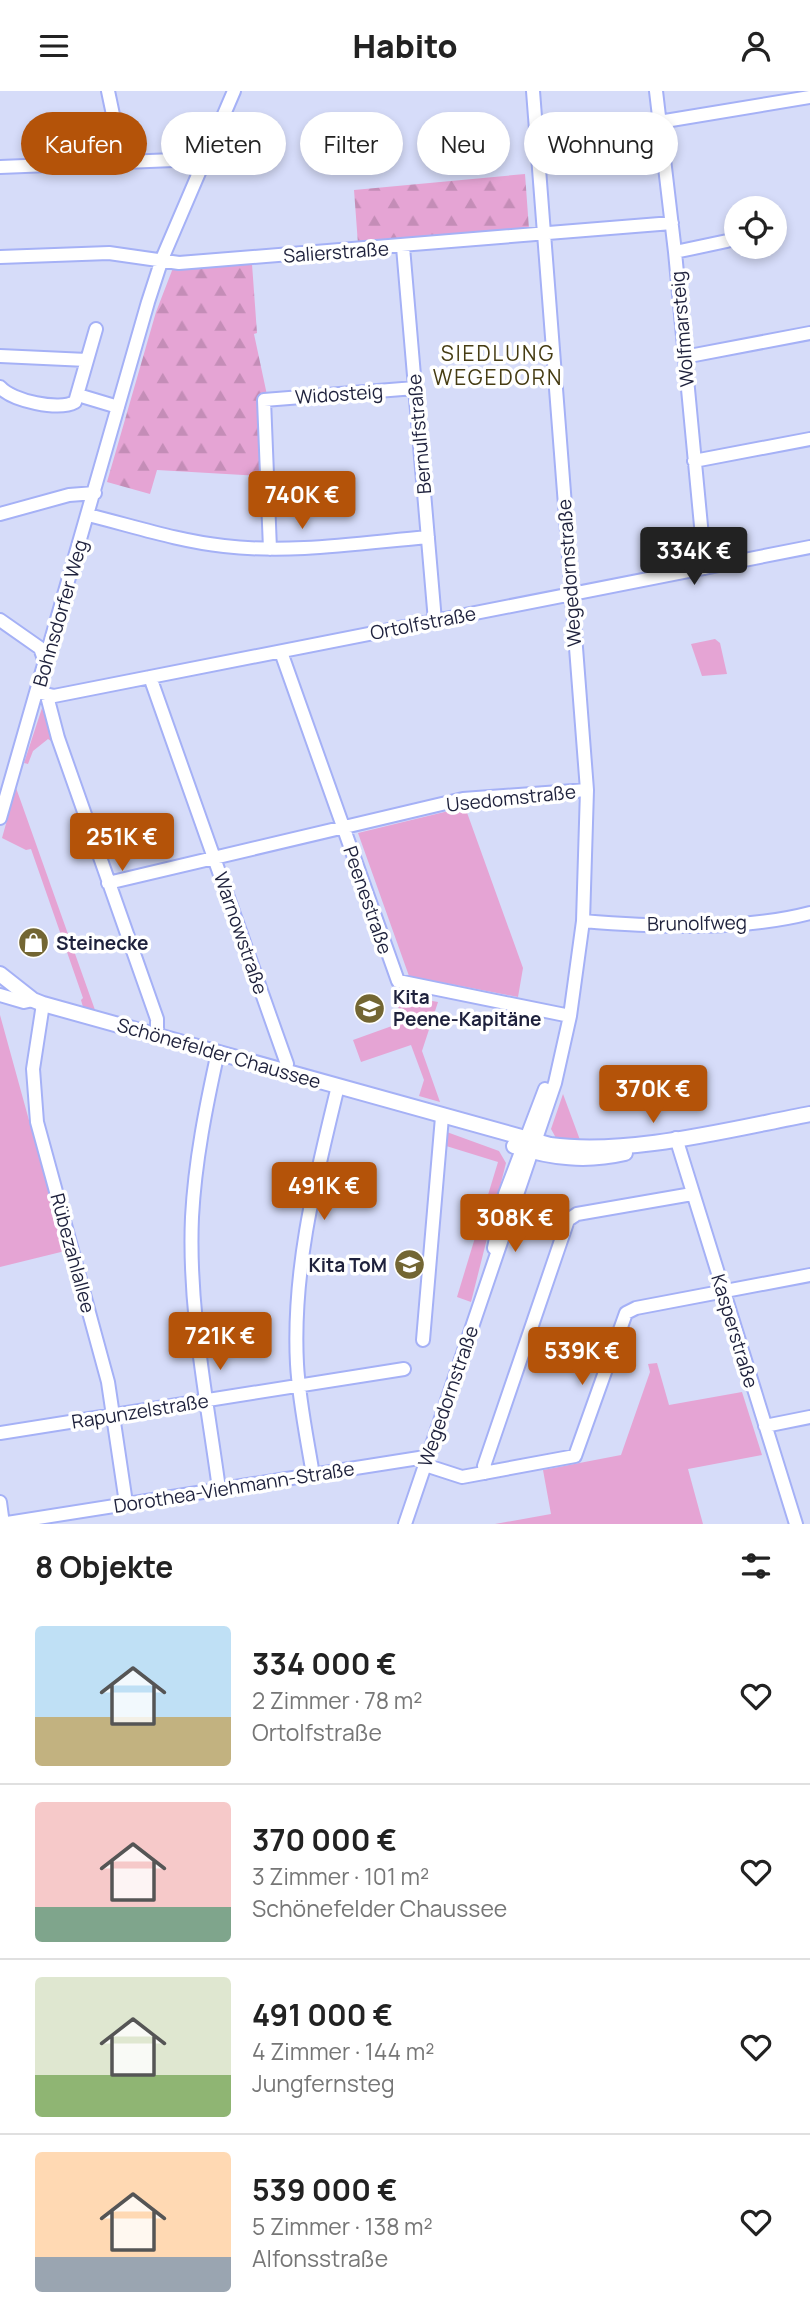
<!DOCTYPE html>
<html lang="de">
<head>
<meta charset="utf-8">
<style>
  body { margin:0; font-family:Manrope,sans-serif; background:#f2f2f2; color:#222; height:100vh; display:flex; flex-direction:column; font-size:26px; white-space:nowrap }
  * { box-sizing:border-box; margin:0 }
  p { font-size:23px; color:#767676 }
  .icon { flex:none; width:38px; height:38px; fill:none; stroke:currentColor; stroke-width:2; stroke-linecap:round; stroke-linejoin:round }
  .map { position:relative; height:1433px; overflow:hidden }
  .side { display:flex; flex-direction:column; background:#fff; flex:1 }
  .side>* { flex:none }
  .top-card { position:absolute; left:21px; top:21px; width:768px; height:63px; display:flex; gap:14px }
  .controls { position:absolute; left:724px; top:105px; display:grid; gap:14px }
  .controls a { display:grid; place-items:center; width:63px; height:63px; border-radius:50%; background:#fff; box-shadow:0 4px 10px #0003; font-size:35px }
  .price { position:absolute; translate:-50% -60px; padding:0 16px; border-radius:7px; background:#b45309; color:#fff; font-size:23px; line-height:46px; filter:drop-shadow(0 2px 4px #0008) }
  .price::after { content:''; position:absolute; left:50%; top:42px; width:21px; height:16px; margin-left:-10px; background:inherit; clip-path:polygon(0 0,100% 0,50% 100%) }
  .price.on { background:#222; color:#fff }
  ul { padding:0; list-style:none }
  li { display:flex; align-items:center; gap:21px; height:175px; padding:0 35px }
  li+li { border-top:2px solid #e0e0e0 }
  li span { display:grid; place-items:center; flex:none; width:196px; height:140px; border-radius:7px; color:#555 }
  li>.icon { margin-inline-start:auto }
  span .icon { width:84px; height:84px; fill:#fffc; stroke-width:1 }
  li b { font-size:30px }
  h2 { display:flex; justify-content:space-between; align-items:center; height:84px; padding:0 35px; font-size:30px }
  .chip { padding:0 24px; border-radius:32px; background:#fff; box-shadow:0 4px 10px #0003; font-size:24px; line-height:63px }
  .chip.on { background:#b45309; color:#fff }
  header { display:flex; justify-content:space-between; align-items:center; height:91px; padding:0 35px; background:#fff; font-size:32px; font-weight:800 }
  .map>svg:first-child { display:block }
  .green { fill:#e5a4d4 }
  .forest { fill:url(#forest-firs) }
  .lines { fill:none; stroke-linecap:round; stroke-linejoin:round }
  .minor-casing { stroke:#a5b1f6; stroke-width:16 }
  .major-casing { stroke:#a5b1f6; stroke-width:18 }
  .minor { stroke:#fff; stroke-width:12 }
  .major { stroke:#fff; stroke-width:14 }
  .labels { text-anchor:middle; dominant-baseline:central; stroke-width:7; stroke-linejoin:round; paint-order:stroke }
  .street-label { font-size:19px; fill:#1e213c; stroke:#fff }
  .poi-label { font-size:19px; font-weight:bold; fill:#1e213c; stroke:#fff; text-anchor:start }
  .neighbourhood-label { font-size:21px; letter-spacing:2px; fill:#463c13; stroke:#fff }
</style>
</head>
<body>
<header><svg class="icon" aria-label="menu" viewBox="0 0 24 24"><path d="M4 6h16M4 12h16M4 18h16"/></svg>Habito<svg class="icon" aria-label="person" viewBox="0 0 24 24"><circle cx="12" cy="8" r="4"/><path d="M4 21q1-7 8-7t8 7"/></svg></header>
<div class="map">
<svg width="810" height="1433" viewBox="0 0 810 1433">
  <defs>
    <pattern id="forest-firs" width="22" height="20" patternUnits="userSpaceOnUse" patternTransform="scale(1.75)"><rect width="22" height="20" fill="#e5a4d4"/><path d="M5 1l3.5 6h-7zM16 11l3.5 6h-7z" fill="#c48db7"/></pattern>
  </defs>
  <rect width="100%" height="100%" fill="#d6dcf9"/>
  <path class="green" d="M 715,548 L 720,552 L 727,583 L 702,585 L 691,553 Z
    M 42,617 L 54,652 L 48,648 L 33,660 L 28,673 L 24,672 Z
    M 16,697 L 20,708 L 95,919 L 83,916 L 81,909 L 83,907 L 31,758 L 26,759 L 2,747 Z
    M 465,716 L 523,877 L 518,906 L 409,885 L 358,742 Z
    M 394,903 L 438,911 L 422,960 L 440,1011 L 419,1005 L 424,989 L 411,954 L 361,971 L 353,949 L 403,931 Z
    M 0,924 L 65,1160 L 0,1176 Z
    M 563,1003 L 580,1049 L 556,1047 L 551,1038 Z
    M 444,1040 L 499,1060 L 506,1072 L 471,1211 L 457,1206 L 498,1071 L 443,1054 Z
    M 657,1272 L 669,1314 L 742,1301 L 762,1364 L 688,1378 L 703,1433 L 495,1433 L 551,1423 L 543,1379 L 621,1364 L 650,1281 L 648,1273 Z"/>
  <path class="forest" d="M 525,83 L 529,138 L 358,153 L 354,99 Z
    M 252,173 L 257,242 L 254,243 L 267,304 L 260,305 L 262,385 L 157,379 L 150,403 L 107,391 L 156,221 L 173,177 L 180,179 Z"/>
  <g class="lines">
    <defs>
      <path id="minor" d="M 108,0 L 123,71
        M 656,0 L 675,161 L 705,477
        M 659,31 L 810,6
        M 0,76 L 199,68 L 206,71
        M 403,156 L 435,530
        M 675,161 L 727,150
        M 0,166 L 109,162 L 179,172 L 672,132
        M 0,265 L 87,269
        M 684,266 L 810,242
        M 0,296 C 12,310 59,320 75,311 L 96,238
        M 78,304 L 118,316
        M 694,370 L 810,348
        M 0,423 L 69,404 L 95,402
        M 88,424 C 133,435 178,450 224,455 C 291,463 360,452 428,446
        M 270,458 L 264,309 L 415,297
        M 0,529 L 40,557 L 45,571
        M 281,561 L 398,890 L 570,925
        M 150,586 L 276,942 L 287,973 L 285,979
        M 37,601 L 54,605 L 810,456
        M 47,605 L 58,647 L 157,928 L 157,945
        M 0,727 L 148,211 L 162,168 L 234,0
        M 108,792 L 463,708 L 587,699
        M 583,830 C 653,836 741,840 810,822
        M 0,904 L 24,911 L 33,909
        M 43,913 L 33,978 L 37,1031 L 108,1291 L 126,1412
        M 218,961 C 206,1015 195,1070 192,1126 C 188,1217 207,1308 219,1398
        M 676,1047 L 796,1433
        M 494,1157 L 505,1103 L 545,998
        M 423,1249 L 442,1026
        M 765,1335 L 810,1326
        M 0,1342 L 404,1278
        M 425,1374 L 462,1386 L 575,1365 L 626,1222 L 636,1217 L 810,1184
        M 485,1382 L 484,1375 L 568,1129 L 577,1123 L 692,1103
        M 313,1384 C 307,1347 299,1310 297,1273 C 292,1178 316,1086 338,995
        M 0,1411 L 3,1433
        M 0,1433 L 419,1367 L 427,1370
        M 405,1433 L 555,992 L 570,925 L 583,830 L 587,699 L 533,0"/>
      <path id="major" d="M 0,883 L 33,909 L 43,913 L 550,1054 C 628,1065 731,1038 810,1023
        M 514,1055 C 552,1067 586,1071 625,1062"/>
    </defs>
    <use href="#minor" class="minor-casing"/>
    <use href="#major" class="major-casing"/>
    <use href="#minor" class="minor"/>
    <use href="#major" class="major"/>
  </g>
  <defs>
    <symbol id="shop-disc" viewBox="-11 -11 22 22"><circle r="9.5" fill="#736633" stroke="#fff"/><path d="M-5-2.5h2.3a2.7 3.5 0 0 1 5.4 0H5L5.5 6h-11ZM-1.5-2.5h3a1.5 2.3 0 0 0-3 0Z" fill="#fff"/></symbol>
    <symbol id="school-disc" viewBox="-11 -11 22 22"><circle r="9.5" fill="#736633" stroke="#fff"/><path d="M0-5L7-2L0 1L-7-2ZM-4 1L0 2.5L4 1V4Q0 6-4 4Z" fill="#fff"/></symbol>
  </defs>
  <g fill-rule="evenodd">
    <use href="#shop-disc" x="16" y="834" width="35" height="35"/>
    <use href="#school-disc" x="352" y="900" width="35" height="35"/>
    <use href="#school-disc" x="392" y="1156" width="35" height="35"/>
  </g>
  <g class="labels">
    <g class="street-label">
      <text transform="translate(336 161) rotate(-4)">Salierstraße</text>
      <text transform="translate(682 238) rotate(-95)">Wolfmarsteig</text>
      <text transform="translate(339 303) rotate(-4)">Widosteig</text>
      <text transform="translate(419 343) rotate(-95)">Bernulfstraße</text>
      <text transform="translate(569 482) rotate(-94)">Wegedornstraße</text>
      <text transform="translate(60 522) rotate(-74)">Bohnsdorfer Weg</text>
      <text transform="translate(423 532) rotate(-11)">Ortolfstraße</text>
      <text transform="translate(511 707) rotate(-6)">Usedomstraße</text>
      <text transform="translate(368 809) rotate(71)">Peenestraße</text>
      <text transform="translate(697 832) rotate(-1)">Brunolfweg</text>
      <text transform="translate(241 842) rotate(71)">Warnowstraße</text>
      <text transform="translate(219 962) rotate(16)">Schönefelder Chaussee</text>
      <text transform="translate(73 1162) rotate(75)">Rübezahlallee</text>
      <text transform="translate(735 1240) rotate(73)">Kasperstraße</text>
      <text transform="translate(448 1305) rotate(-71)">Wegedornstraße</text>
      <text transform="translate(140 1320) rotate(-9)">Rapunzelstraße</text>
      <text transform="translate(234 1396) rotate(-9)">Dorothea-Viehmann-Straße</text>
    </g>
    <g class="poi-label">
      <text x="56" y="852">Steinecke</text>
      <text x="393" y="906">Kita<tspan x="393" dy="22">Peene-Kapitäne</tspan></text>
      <text x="387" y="1174" text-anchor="end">Kita ToM</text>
    </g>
    <g class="neighbourhood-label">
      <text x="498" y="262">SIEDLUNG<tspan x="498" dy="24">WEGEDORN</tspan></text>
    </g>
  </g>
</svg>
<div class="controls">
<a><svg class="icon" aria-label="locate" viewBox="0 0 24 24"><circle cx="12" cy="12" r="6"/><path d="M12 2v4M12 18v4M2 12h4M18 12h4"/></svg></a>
</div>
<b class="price" style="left:302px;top:440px">740K €</b>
<b class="price on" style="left:694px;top:496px">334K €</b>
<b class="price" style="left:122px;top:782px">251K €</b>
<b class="price" style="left:653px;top:1034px">370K €</b>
<b class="price" style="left:324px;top:1131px">491K €</b>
<b class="price" style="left:515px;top:1163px">308K €</b>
<b class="price" style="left:220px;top:1281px">721K €</b>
<b class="price" style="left:582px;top:1296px">539K €</b>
<div class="top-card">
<a class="chip on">Kaufen</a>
<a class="chip">Mieten</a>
<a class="chip">Filter</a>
<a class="chip">Neu</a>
<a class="chip">Wohnung</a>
</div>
</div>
<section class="side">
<h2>8 Objekte<svg class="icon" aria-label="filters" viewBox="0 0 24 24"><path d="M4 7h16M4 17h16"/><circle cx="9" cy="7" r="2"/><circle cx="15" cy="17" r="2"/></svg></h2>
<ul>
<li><span style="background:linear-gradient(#bfe0f5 65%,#c2b280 0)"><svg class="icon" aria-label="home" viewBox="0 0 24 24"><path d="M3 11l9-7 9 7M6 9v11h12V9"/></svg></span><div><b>334 000 €</b><p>2 Zimmer · 78 m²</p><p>Ortolfstraße</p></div><svg class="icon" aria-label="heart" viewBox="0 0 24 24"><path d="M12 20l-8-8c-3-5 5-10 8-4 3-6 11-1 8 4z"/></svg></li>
<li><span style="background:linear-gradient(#f6c9c9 75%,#7fa58c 0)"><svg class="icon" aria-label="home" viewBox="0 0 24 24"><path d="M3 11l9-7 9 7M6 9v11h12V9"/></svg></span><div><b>370 000 €</b><p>3 Zimmer · 101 m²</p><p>Schönefelder Chaussee</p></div><svg class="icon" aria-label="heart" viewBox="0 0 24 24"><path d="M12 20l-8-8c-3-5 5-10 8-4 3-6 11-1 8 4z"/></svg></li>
<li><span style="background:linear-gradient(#dfe7d0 70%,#8fb573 0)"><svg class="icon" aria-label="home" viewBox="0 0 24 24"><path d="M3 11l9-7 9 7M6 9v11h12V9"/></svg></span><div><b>491 000 €</b><p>4 Zimmer · 144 m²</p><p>Jungfernsteg</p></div><svg class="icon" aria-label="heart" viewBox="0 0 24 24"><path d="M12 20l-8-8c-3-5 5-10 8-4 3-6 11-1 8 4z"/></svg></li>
<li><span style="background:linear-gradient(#ffd9b3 75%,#9aa5b1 0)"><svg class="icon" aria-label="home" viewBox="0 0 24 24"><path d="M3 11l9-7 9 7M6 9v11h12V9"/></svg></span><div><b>539 000 €</b><p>5 Zimmer · 138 m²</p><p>Alfonsstraße</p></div><svg class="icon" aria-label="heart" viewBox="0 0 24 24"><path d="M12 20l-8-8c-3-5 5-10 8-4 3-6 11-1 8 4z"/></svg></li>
</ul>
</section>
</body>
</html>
